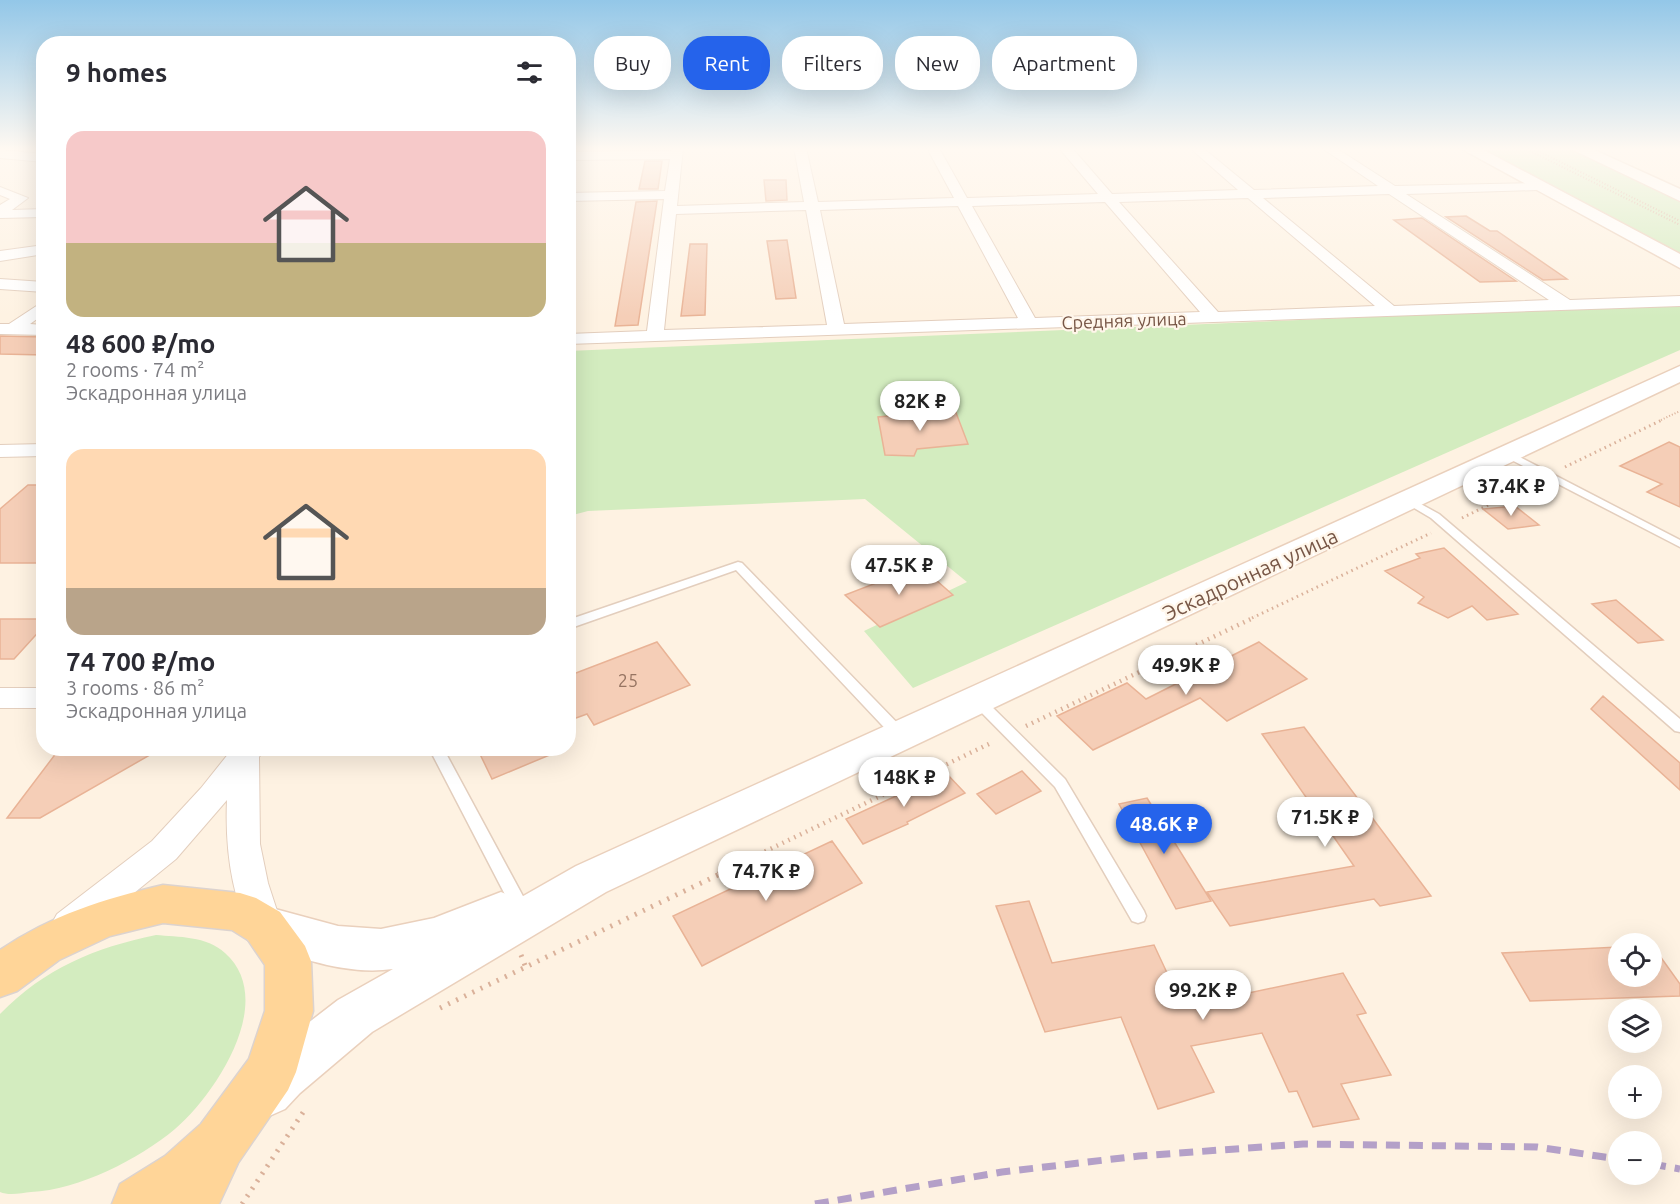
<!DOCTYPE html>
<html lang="en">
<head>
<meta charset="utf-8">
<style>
  body { margin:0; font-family:Ubuntu,sans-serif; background:#f7f7f7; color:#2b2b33; height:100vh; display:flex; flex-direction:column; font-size:22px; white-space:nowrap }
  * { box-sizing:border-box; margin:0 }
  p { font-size:20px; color:#7c7c81 }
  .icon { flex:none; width:33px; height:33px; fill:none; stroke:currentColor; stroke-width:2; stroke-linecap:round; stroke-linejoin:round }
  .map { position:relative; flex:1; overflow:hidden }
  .side { position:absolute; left:36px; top:36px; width:540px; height:720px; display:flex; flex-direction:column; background:#fff; border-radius:24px; box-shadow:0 6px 24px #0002 }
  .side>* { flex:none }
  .top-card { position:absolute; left:594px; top:36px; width:570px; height:54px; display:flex; gap:12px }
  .tools { position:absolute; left:1608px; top:933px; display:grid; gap:12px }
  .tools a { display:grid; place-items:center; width:54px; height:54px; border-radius:50%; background:#fff; box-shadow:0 6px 24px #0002; font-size:30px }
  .price { position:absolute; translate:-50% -51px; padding:0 14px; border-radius:21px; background:#fff; color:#222; font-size:20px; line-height:39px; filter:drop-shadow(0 2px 3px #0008) }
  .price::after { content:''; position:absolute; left:50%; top:36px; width:18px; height:14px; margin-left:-9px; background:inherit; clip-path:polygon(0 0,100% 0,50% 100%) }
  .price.active { background:#2563eb; color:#fff }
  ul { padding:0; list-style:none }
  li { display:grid; align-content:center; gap:12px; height:318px; padding:0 30px }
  li span { display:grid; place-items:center; height:186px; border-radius:18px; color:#555 }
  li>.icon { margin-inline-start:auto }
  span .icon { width:108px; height:108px; fill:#fffc; stroke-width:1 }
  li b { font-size:26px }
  h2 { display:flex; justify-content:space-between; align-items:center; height:72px; padding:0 30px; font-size:26px }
  .pill { padding:0 21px; border-radius:24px; background:#fff; box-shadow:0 6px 24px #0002; font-size:21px; line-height:54px }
  .pill.active { background:#2563eb; color:#fff }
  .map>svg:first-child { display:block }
  .green { fill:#d3ecbf }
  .building { fill:#f5ceb7; stroke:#e9b396; stroke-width:1.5 }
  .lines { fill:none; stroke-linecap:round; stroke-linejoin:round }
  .lane-casing { stroke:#e3cebd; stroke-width:3 }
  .street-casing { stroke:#e3cebd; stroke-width:2 }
  .secondary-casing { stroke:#ead0bc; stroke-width:3 }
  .primary-casing { stroke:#dcd3cf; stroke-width:3 }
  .path-far3 { stroke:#dab19a; stroke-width:2; stroke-dasharray:1 2; stroke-linecap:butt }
  .path-far2 { stroke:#dab19a; stroke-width:3; stroke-dasharray:1.5 4; stroke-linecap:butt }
  .path-far1 { stroke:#dab19a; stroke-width:4.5; stroke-dasharray:1.5 5; stroke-linecap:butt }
  .path { stroke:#dab19a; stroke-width:5; stroke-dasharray:2 7; stroke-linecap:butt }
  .lane { fill:#fff; fill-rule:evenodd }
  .street { fill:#fff; fill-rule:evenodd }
  .secondary { fill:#fff; fill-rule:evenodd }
  .primary { fill:#ffd598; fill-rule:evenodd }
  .rail { stroke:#b4a0c8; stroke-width:7; stroke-dasharray:14 9; stroke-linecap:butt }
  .labels { text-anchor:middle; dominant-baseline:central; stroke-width:4.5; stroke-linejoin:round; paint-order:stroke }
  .far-street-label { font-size:18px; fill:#775646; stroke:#fff6ea }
  .number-label { font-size:18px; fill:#967462 }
  .street-label { font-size:21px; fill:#775646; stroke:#fff6ea }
</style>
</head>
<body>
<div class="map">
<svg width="1680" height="1204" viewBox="0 0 1680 1204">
  <rect width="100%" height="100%" fill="#fef2e2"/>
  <path class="green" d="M 1479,148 L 1567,148 L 1680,201 L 1680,256 Z
    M 1680,304 L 1680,350 L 913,688 L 864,631 L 967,582 L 865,499 L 588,511 L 569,516 L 568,351 Z
    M 156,935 C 178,937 207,936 225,953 C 278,1000 216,1094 175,1129 C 139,1159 79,1190 31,1192 C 22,1193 9,1196 0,1192 L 0,1014 C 45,968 94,948 156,935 Z"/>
  <path class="building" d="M 645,161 L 662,161 L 658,189 L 639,189 Z
    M 764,180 L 786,180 L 787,200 L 766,201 Z
    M 657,201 L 638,325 L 615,326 L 636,202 Z
    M 1466,216 L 1490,231 L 1497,231 L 1567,279 L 1543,280 L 1446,217 Z
    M 1422,218 L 1516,281 L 1480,282 L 1394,220 Z
    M 787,240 L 796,298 L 776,299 L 767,241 Z
    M 690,244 L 707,244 L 705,315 L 681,316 Z
    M 0,336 L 44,337 L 44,355 L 0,354 Z
    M 955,410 L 968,444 L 917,449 L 914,456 L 885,455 L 878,417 Z
    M 1669,442 L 1680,447 L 1680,507 L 1647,492 L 1662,484 L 1620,466 Z
    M 28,485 L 44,485 L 44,563 L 0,563 L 0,509 Z
    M 1515,506 L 1539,525 L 1508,529 L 1483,509 Z
    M 1444,548 L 1518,614 L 1487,620 L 1472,606 L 1448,618 L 1418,603 L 1424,597 L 1385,571 L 1420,558 L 1416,554 Z
    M 920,566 L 953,595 L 880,627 L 845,595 Z
    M 1616,600 L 1663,640 L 1638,643 L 1592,604 Z
    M 0,619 L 44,619 L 44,626 L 14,659 L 0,659 Z
    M 657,642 L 690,685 L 594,725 L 587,714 L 568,721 L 568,676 Z
    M 1259,642 L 1307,679 L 1227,721 L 1200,698 L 1093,750 L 1057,716 L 1127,683 L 1146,699 Z
    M 1603,696 L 1680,763 L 1680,790 L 1591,709 Z
    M 1304,727 L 1431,896 L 1380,906 L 1374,899 L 1230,926 L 1207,892 L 1354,866 L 1262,734 Z
    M 60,748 L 162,748 L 40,818 L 7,818 Z
    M 477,748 L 564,748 L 564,749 L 492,779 Z
    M 1022,771 L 1041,791 L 996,814 L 977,794 Z
    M 946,773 L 965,793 L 907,822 L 908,824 L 863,844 L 846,819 Z
    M 1147,798 L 1155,811 L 1211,901 L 1176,909 L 1119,804 Z
    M 832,841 L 862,883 L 702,966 L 673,916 Z
    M 1029,901 L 1052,963 L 1154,945 L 1183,1007 L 1343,973 L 1366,1013 L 1357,1015 L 1391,1075 L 1341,1084 L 1359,1119 L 1313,1127 L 1297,1091 L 1289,1092 L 1262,1033 L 1191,1046 L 1214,1092 L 1158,1109 L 1121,1017 L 1045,1032 L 996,906 Z
    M 1652,945 L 1680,984 L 1680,996 L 1530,1001 L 1502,953 L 1618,947 L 1618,976 L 1652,976 Z"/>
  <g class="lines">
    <defs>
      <path id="lane" d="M 1506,450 L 1680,540 L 1680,547 L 1502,455 L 1502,451 Z
        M 1408,497 L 1439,514 L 1680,719 L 1680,732 L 1675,731 L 1431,518 L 1404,502 L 1403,500 L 1404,498 Z
        M 738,562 L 742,563 L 906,732 L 908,736 L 906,740 L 896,740 L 736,570 L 568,629 L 568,620 Z
        M 978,696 L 983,698 L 1065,779 L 1144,911 L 1146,916 L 1144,921 L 1138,923 L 1132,921 L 1055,787 L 973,704 L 971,701 L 973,698 Z
        M 429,748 L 443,748 L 525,900 L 527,905 L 525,910 L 519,912 L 513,910 Z"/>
      <path id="street" d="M 671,148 L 683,148 L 677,206 L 804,202 L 794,148 L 806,148 L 818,202 L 954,198 L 927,148 L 939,148 L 967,198 L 1098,194 L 1059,148 L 1072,148 L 1112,194 L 1238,190 L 1190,148 L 1203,148 L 1254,190 L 1378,186 L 1322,148 L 1336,148 L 1395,186 L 1543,183 L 1543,189 L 1538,190 L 1406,194 L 1570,300 L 1680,296 L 1680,306 L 568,344 L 568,334 L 647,331 L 664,199 L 568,201 L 568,193 L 665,191 L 670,159 L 568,160 L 568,152 L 671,151 ZM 1389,194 L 1549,300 L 1394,306 L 1263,198 ZM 1248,198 L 1375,306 L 1218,312 L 1119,202 ZM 1105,202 L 1200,312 L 1035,318 L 972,206 ZM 958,206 L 1018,318 L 844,324 L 820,210 ZM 806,210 L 827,325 L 664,330 L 676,214 Z
        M 0,150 L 44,154 L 44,162 L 0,158 Z
        M 0,187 L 28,198 L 12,210 L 44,209 L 44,217 L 0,218 L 0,205 L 10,199 L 0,195 Z
        M 44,245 L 44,254 L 0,261 L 0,251 Z
        M 0,279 L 44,282 L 44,292 L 0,289 Z
        M 44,301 L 44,314 L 30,324 L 44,325 L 44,335 L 0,334 L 0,324 L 9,324 Z
        M 44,444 L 44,456 L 0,457 L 0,445 Z
        M 0,688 L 44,688 L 44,708 L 0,708 Z
        M 233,748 L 265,748 L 259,757 L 260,844 L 268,883 L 282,926 L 276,937 L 264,941 L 252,937 C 231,895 225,847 227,800 L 176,859 L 81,936 L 69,940 L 57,936 L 51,925 L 57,914 L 152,841 L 201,788 Z"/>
      <path id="secondary" d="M 1460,148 L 1480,148 L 1680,254 L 1680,268 Z
        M 1569,148 L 1590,148 L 1680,189 L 1680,201 Z
        M 1680,366 L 1680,382 L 606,892 L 372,1032 L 300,1093 L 285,1109 L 267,1117 L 249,1109 L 241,1091 L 249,1073 L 264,1057 L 338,1000 L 393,969 C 344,976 294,956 248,940 L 241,926 L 248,912 L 264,906 L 338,926 L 381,929 L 434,918 L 501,892 L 518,899 L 576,866 Z"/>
      <path id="primary" d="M 163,885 L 240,893 L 256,898 L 280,912 L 305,946 L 311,961 L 313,1011 L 296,1072 L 288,1090 L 238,1163 L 219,1204 L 112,1204 L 120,1184 L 165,1156 L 201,1124 L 249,1059 L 265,1011 L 265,965 L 248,940 L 232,930 L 163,923 L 110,936 L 59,960 L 17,991 L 0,997 L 0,950 C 52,915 103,899 163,885 Z"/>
    </defs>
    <use href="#lane" class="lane-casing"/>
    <use href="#street" class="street-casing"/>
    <use href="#secondary" class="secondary-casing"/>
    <use href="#primary" class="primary-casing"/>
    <path class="path-far3" d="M 1524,148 L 1680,225
      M 1532,148 L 1680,221
      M 1661,420 L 1680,411"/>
    <path class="path-far2" d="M 1565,467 L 1664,419
      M 1462,518 L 1531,484
      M 1252,618 L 1431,533"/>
    <path class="path-far1" d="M 1026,726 L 1255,617
      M 718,874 L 993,742"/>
    <path class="path" d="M 521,955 L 526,968
      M 440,1008 L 722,873
      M 242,1204 L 306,1108"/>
    <use href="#lane" class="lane"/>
    <use href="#street" class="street"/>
    <use href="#secondary" class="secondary"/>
    <use href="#primary" class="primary"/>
    <path class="rail" d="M 1652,1164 L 1680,1169
      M 815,1204 L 1002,1172 L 1139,1156 L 1303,1144 L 1537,1147 L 1618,1159"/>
  </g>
  <linearGradient id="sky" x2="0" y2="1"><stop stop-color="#93c7e8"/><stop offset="0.47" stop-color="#fff9f2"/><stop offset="1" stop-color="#fff9f2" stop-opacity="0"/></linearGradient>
  <rect width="1680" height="317" fill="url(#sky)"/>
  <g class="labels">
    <g class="far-street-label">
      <text transform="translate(1124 320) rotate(-2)">Средняя улица</text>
    </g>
    <g class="number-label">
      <text x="628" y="680">25</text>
    </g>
    <g class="street-label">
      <text transform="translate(1250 574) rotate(-25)">Эскадронная улица</text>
    </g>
  </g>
</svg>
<div class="tools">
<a><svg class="icon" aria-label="locate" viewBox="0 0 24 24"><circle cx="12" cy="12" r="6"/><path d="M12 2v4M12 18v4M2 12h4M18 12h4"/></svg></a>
<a><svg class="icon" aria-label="layers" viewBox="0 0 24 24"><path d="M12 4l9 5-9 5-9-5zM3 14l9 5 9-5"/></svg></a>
<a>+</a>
<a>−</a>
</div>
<b class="price" style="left:920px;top:432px">82K ₽</b>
<b class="price" style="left:1511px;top:517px">37.4K ₽</b>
<b class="price" style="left:899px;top:596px">47.5K ₽</b>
<b class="price" style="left:1186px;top:696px">49.9K ₽</b>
<b class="price" style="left:904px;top:808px">148K ₽</b>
<b class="price" style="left:1325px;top:848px">71.5K ₽</b>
<b class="price active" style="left:1164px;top:855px">48.6K ₽</b>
<b class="price" style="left:766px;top:902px">74.7K ₽</b>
<b class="price" style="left:1203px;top:1021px">99.2K ₽</b>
<div class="top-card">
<a class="pill">Buy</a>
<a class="pill active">Rent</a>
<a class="pill">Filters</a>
<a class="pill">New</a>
<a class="pill">Apartment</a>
</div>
<section class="side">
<h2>9 homes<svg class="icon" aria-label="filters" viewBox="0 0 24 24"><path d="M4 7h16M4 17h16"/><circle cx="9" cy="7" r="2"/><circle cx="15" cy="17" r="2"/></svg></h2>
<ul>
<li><span style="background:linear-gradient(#f6c9c9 60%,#c2b280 0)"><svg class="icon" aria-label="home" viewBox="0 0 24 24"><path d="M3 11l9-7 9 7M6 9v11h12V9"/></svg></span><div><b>48 600 ₽/mo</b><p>2 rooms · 74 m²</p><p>Эскадронная улица</p></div></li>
<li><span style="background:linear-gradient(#ffd9b3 75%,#b9a48a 0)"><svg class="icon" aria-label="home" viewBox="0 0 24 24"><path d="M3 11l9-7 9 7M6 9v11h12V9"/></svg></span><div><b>74 700 ₽/mo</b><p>3 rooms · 86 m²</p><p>Эскадронная улица</p></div></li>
</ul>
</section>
</div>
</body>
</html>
